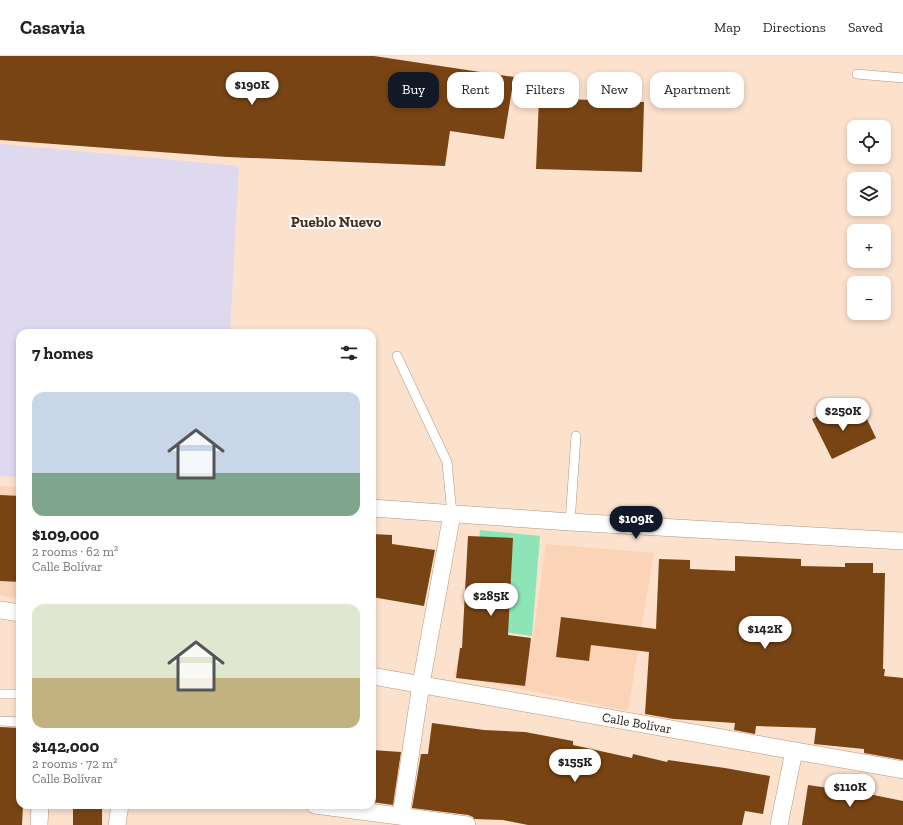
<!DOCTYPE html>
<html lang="en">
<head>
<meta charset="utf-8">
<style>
  body { margin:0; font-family:"Zilla Slab",serif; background:#f6f6f6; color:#222; height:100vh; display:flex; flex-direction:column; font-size:15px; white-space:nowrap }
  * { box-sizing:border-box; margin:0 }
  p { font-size:13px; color:#767676 }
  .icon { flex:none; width:22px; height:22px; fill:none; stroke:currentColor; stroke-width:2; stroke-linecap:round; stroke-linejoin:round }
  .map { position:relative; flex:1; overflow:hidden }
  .sheet { position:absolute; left:16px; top:273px; width:360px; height:480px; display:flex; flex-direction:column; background:#fff; border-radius:12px; box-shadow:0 2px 6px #0003 }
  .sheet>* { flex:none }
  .hud { position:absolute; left:388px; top:16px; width:380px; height:36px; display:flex; gap:8px }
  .tools { position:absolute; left:847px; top:64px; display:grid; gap:8px }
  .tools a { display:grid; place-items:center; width:44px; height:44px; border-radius:8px; background:#fff; box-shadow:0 2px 6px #0003; font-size:20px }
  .price { position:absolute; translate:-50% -34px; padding:0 9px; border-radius:14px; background:#fff; color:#222; font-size:13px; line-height:26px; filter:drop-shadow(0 1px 2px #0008) }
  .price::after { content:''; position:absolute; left:50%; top:24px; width:12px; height:9px; margin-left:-6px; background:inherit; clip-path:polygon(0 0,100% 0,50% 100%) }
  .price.active { background:#111827; color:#fff }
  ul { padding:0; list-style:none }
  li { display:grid; align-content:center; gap:8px; height:212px; padding:0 16px }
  li span { display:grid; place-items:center; height:124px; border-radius:12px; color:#555 }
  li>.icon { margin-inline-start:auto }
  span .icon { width:72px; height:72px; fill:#fffc; stroke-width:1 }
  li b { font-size:17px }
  h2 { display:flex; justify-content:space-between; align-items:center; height:48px; padding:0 16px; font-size:17px }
  .chip { padding:0 14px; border-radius:12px; background:#fff; box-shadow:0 2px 6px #0003; font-size:14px; line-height:36px }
  .chip.active { background:#111827; color:#fff }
  header { display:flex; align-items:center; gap:24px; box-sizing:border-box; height:56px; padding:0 20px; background:#fff; border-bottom:1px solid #e0e0e0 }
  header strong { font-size:19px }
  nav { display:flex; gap:22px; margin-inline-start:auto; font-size:14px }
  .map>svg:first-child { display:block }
  .industrial { fill:#ded9ef }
  .built { fill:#fbd3b6 }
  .green { fill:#8de4b6 }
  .building { fill:#794413 }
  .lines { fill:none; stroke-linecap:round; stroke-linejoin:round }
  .service-casing { stroke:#b4957e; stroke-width:10 }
  .minor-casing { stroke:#b4957e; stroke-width:18 }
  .service { stroke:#fff; stroke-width:9 }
  .minor { stroke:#fff; stroke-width:17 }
  .labels { text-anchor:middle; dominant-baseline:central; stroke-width:4; stroke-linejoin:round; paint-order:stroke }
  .street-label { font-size:13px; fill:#23170e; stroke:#fff }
  .quarter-label { font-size:15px; font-weight:bold; fill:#482f1b; stroke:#fff }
</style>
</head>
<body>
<header>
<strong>Casavia</strong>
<nav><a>Map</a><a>Directions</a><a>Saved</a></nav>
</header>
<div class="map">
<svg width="903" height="769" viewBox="0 0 903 769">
  <rect width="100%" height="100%" fill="#fce1cd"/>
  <path class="industrial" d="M 0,88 L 239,110 L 230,277 L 20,277 L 20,421 L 0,420 Z"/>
  <path class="built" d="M 0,430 L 20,431 L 20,543 L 0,539 Z
    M 546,488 L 654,497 L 628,655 L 453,619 L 466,582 L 532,589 Z"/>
  <path class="green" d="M 480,474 L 540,480 L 532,580 L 471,571 Z"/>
  <path class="building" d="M 0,0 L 374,0 L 514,21 L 504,83 L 450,75 L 445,110 L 227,101 L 0,84 Z
    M 539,42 L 644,46 L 642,116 L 536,113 Z
    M 838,351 L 846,368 L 865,359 L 876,382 L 832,403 L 812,363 Z
    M 0,439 L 20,440 L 20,526 L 0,525 Z
    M 372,478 L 392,479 L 392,488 L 435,494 L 424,550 L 372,541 Z
    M 468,480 L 513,482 L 508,579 L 531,582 L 525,630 L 456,622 L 460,592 L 462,592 Z
    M 735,500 L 801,503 L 801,510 L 845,511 L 845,507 L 873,507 L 873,517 L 885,517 L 883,613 L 885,613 L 884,620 L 903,622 L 903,704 L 864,697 L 864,693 L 814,688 L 816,672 L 756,670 L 755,678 L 734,674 L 735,667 L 674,663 L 645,658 L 649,596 L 591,589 L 589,605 L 556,601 L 561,561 L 656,573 L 659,503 L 690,504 L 690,513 L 735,515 Z
    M 432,667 L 484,674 L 525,676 L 573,685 L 573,689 L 632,702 L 633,698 L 667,706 L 668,704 L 725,712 L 770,720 L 763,758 L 745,755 L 742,769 L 528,769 L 503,764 L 474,763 L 473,761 L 468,759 L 412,752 L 421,698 L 428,698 Z
    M 0,671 L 20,672 L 20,749 L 23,749 L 22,769 L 0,769 Z
    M 372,694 L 401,696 L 393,749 L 372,746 Z
    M 808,729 L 849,735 L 849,734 L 903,745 L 903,769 L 802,769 Z
    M 73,749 L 102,749 L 102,769 L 73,769 Z"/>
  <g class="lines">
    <defs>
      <path id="service" d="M 857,18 L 903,22
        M 397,300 L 447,406 L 452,458
        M 570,466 L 576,380
        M 0,638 L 20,638
        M 0,665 L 20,666"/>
      <path id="minor" d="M 372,452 L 570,466 L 903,485
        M 0,554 L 20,557
        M 372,620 L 903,714
        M 315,749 L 467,769
        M 401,760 L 421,628 L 452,458
        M 39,769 L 40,749
        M 117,769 L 120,749
        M 779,769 L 794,695"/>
    </defs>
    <use href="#service" class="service-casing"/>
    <use href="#minor" class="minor-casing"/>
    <use href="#service" class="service"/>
    <use href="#minor" class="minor"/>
  </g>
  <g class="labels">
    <g class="street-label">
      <text transform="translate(637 667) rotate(10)">Calle Bolívar</text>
    </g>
    <g class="quarter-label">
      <text x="336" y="166">Pueblo Nuevo</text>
    </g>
  </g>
</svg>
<div class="tools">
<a><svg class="icon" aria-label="locate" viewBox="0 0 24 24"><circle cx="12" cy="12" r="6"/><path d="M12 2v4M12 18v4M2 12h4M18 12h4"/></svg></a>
<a><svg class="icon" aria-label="layers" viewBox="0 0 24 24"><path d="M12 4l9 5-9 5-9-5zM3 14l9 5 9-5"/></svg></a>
<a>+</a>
<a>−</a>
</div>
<b class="price" style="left:252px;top:50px">$190K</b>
<b class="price" style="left:843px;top:376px">$250K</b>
<b class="price active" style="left:636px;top:484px">$109K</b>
<b class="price" style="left:491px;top:561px">$285K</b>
<b class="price" style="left:765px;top:594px">$142K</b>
<b class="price" style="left:575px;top:727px">$155K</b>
<b class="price" style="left:850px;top:752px">$110K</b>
<div class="hud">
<a class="chip active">Buy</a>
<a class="chip">Rent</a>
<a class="chip">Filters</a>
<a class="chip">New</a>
<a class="chip">Apartment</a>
</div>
<section class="sheet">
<h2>7 homes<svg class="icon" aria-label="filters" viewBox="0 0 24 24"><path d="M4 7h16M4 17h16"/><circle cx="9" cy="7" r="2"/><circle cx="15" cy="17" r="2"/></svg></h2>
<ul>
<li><span style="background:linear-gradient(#c9d6e8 65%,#7fa58c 0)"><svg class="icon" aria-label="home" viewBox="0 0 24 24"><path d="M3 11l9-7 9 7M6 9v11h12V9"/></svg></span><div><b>$109,000</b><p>2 rooms · 62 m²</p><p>Calle Bolívar</p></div></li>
<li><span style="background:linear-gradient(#dfe7d0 60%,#c2b280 0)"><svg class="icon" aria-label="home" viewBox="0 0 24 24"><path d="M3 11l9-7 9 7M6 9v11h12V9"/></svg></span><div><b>$142,000</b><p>2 rooms · 72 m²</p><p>Calle Bolívar</p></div></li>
</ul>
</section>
</div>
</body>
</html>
